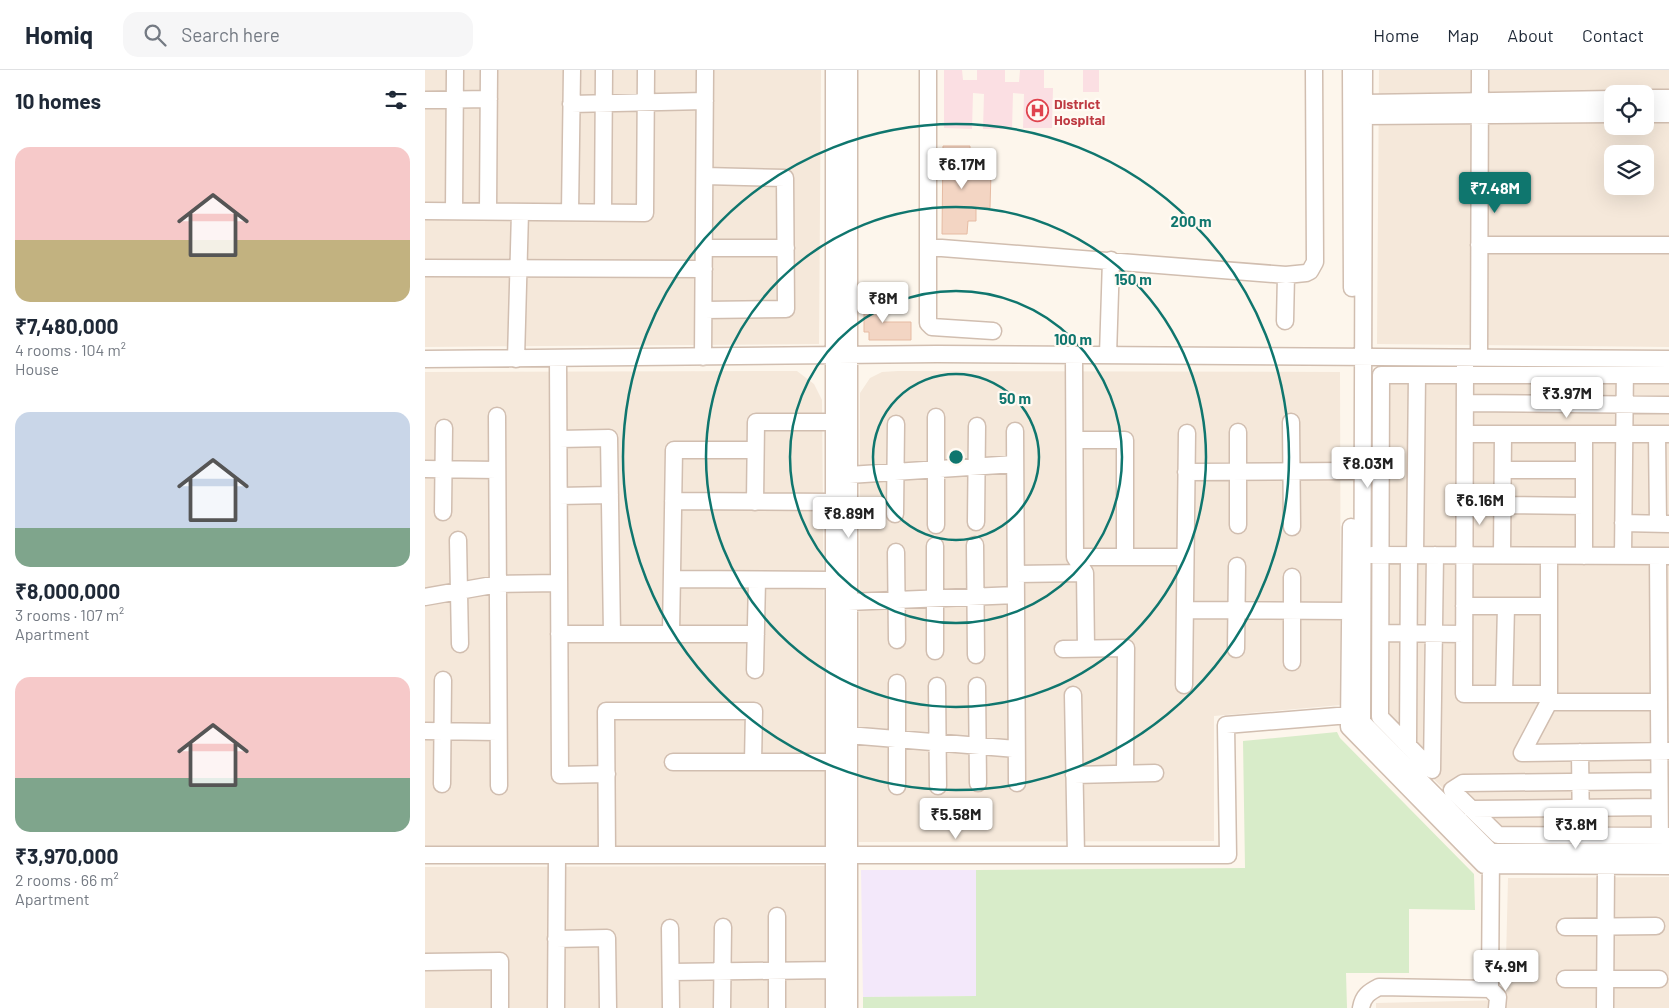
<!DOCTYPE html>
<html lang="en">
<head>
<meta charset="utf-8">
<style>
  body { margin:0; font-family:Barlow,sans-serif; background:#f6f6f7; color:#1f2937; height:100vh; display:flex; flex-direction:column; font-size:19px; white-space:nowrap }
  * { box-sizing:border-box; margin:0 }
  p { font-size:16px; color:#747a83 }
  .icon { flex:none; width:28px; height:28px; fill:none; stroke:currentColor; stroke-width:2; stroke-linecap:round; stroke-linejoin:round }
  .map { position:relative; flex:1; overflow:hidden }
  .sheet { display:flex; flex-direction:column; background:#fff; width:425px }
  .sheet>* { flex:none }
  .buttons { position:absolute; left:1179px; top:15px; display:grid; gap:10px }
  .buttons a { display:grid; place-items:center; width:50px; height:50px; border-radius:10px; background:#fff; box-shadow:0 5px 20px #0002; font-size:25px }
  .price { position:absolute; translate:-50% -42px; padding:0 11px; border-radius:5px; background:#fff; color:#222; font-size:16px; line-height:32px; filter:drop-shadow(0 1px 2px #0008) }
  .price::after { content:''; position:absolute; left:50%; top:30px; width:15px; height:11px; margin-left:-8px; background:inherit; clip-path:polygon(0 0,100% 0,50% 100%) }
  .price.active { background:#0f766e; color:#fff }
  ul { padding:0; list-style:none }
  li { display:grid; align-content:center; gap:10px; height:265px; padding:0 15px }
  li span { display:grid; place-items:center; height:155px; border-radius:15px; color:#555 }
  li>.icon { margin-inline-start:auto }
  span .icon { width:90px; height:90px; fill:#fffc; stroke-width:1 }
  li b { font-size:21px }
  h2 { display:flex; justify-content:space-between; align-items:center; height:60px; padding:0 15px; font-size:21px }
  header { display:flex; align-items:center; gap:30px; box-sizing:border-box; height:70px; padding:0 25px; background:#fff; border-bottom:1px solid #e0e1e3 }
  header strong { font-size:24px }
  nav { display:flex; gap:28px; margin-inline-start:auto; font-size:18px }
  .search { width:350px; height:45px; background:#f6f6f7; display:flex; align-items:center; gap:12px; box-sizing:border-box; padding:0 18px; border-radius:15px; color:#747a83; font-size:19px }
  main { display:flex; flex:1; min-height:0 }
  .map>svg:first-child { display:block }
  .residential { fill:#f5e8da; fill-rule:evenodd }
  .education { fill:#f3e8fa }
  .medical { fill:#fbdfe3 }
  .green { fill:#d8ecc9 }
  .building { fill:#f3d5c3; stroke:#e6bba3 }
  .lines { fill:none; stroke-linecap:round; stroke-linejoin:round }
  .minor-casing { stroke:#d1beb0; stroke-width:19 }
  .minor { stroke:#fff; stroke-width:16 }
  .ring { fill:none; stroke:#0f766e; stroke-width:2.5 }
  .labels { text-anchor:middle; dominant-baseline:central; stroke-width:4.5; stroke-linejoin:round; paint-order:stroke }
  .health-label { font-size:14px; font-weight:bold; fill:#be3a42; stroke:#fffaf3; text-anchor:start }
  .centre { fill:#0f766e; stroke:#fffaf3; stroke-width:2.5 }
  .ring-label { font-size:15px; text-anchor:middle; font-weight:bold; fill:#0f766e; stroke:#fffaf3; stroke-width:4.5; stroke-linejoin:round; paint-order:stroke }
</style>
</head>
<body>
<header>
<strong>Homiq</strong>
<div class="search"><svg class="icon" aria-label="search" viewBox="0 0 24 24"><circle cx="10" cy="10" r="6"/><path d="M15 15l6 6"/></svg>Search here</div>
<nav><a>Home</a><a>Map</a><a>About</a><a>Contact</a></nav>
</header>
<main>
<section class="sheet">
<h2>10 homes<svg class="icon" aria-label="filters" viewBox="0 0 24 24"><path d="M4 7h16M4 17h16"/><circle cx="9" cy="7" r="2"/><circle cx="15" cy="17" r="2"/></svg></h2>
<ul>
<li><span style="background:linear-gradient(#f6c9c9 60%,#c2b280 0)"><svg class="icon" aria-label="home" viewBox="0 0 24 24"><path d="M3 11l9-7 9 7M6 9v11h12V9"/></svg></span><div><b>₹7,480,000</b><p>4 rooms · 104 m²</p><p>House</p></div></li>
<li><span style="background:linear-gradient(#c9d6e8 75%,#7fa58c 0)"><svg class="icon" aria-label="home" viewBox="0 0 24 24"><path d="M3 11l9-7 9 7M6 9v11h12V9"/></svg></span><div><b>₹8,000,000</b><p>3 rooms · 107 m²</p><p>Apartment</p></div></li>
<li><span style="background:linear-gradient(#f6c9c9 65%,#7fa58c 0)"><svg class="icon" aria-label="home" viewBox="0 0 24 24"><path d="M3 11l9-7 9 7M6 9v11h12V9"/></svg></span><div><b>₹3,970,000</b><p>2 rooms · 66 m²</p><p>Apartment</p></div></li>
</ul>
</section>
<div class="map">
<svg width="1244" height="938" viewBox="0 0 1244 938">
  <rect width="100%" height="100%" fill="#fdf6ec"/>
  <path class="residential" d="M 0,0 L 396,0 L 394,274 L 0,277 Z
    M 954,0 L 1244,0 L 1244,277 L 952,274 ZM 1188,24 L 1220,24 L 1220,56 L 1188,56 ZM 1188,84 L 1220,84 L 1220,116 L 1188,116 Z
    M 948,299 L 1244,301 L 1244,772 L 1072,771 L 948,650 Z
    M 372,301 L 389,314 L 397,330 L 401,776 L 0,776 L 0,302 Z
    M 473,301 L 915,302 L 916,635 L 789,646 L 789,771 L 434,772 L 435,323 L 445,308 L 457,302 Z
    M 401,796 L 401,938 L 0,938 L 0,797 Z
    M 1244,807 L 1244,938 L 951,938 L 951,933 L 1080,930 L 1083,808 Z"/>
  <path class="education" d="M 436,800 L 551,800 L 551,926 L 438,927 Z"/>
  <path class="medical" d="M 519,0 L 537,0 L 538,10 L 552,10 L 552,0 L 580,0 L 580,12 L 594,12 L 595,0 L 619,0 L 619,18 L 628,18 L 627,58 L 598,58 L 599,24 L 588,23 L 587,59 L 558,59 L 559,24 L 548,23 L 547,59 L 519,58 Z
    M 658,0 L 674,0 L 674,22 L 658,22 Z"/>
  <path class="green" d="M 912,662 L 915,668 L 1049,804 L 1050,840 L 984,839 L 984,903 L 921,903 L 922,938 L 438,938 L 438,927 L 551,926 L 551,800 L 820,798 L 818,671 Z"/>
  <path class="building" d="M 518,76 L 545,76 L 545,91 L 550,92 L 550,103 L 566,103 L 565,138 L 551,138 L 551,151 L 543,151 L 542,164 L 517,164 Z
    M 439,228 L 457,228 L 457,252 L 486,252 L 486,270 L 444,270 L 444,262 L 439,262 Z"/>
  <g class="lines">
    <defs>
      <path id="minor" d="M 409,0 L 409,938
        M 503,0 L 503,253 L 507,257 L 568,261
        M 926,0 L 927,218
        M 1220,28 L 1244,28
        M 0,30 L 64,29
        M 146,34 L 280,31
        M 931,37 L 939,33 L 1188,29
        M 931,41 L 939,46 L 1188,44
        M 1220,44 L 1244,44
        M 0,141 L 220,143 L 221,0
        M 29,141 L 30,0
        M 63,141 L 64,0
        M 145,142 L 147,0
        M 178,142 L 179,0
        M 1054,175 L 1244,175
        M 504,177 L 861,205 L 881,203 L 885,201 L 890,192 L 889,0
        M 279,178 L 361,178
        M 0,198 L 279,199
        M 279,240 L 361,239 L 360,108 L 280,106
        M 860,251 L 861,205
        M 649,285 L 650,487 L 660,503 L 661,578
        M 683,285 L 686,190
        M 278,287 L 280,0
        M 133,288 L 135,705 L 182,704
        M 1054,288 L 1055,0
        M 0,289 L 512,284 L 1244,289
        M 91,289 L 95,142
        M 1040,296 L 1039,624 L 1124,624
        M 1040,333 L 1244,335
        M 72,346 L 74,716
        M 866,352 L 867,457
        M 590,361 L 592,713
        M 813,362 L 813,455
        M 1040,364 L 1244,364
        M 1232,364 L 1233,453
        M 134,369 L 184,368 L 187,564
        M 650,370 L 700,370 L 700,487
        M 0,399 L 72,400
        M 1078,400 L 1159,400
        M 761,402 L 927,401
        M 424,405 L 590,394
        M 134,426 L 185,425
        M 248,431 L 409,432
        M 330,432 L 331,352 L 409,352
        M 1077,435 L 1159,436
        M 18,442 L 19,358
        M 470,444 L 471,354
        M 551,452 L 552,356
        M 1198,453 L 1244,454
        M 511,455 L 511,347
        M 926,457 L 924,657 L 1059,795 L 1244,796
        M 33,470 L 35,574
        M 550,475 L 551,585
        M 471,482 L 472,570
        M 947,485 L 1244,486
        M 990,485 L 992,305
        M 1077,485 L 1078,364
        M 1124,486 L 1124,632 L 1097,683 L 1244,681
        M 1159,486 L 1159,364
        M 1198,486 L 1200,295
        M 1233,486 L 1235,782
        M 650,487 L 760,487
        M 591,504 L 660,503
        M 247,509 L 409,510
        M 0,527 L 73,514 L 134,513
        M 423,532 L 591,525
        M 1039,536 L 1124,536
        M 760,540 L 925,541
        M 956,563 L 1039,564
        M 134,564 L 331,564
        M 246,564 L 249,380 L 330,380
        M 638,579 L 701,578 L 700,704
        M 811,579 L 812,496
        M 510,581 L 510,476
        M 867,592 L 867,507
        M 330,600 L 332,510
        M 472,613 L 472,716
        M 759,615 L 762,363
        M 512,616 L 513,716
        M 552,616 L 553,713
        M 1079,624 L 1081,536
        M 648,625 L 651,785
        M 1124,632 L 1234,632
        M 0,661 L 73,662
        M 423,665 L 591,679
        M 983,674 L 984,485
        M 1155,682 L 1156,765
        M 248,692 L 409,692
        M 1007,700 L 955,647 L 956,305 L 1244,305
        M 1007,700 L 1010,485
        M 649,705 L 730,703
        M 1234,711 L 1038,713 L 1027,720 L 1073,765 L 1244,766
        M 17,714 L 18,610
        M 1046,739 L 1234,737
        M 1066,782 L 1244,782
        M 0,785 L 803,785 L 801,655 L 937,644
        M 182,785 L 181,641 L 329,641 L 328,692
        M 1140,857 L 1231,856
        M 245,858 L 246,938
        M 131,869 L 182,868 L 183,938
        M 0,892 L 75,891 L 75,938
        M 246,902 L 409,900
        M 1140,909 L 1234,909
        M 1065,919 L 1073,927 L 1072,938
        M 131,938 L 132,785
        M 297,938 L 298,857
        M 352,938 L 352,846
        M 424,938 L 424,0
        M 936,938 C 938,926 944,922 954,917 L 1065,919 L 1066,782 L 937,652 L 939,0
        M 1180,938 L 1181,796"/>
    </defs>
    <use href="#minor" class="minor-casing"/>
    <use href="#minor" class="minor"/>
  </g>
  <g class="ring">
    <circle cx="531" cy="387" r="83"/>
    <circle cx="531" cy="387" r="166"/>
    <circle cx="531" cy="387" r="250"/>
    <circle cx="531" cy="387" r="333"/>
  </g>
  <defs>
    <symbol id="hospital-ring" viewBox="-11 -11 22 22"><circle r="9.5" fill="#fffaf3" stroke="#e0444e" stroke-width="1.5"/><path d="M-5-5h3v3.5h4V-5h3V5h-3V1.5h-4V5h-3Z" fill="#e0444e"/></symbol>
  </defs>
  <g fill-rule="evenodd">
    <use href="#hospital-ring" x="600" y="28" width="25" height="25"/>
  </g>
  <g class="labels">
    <g class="health-label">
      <text x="629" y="33">District<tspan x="629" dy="16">Hospital</tspan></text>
    </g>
  </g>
  <circle cx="531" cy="387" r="8" class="centre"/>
  <g class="ring-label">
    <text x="766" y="157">200 m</text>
    <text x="708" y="215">150 m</text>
    <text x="648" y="275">100 m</text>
    <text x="590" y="334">50 m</text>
  </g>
</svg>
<div class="buttons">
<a><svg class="icon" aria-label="locate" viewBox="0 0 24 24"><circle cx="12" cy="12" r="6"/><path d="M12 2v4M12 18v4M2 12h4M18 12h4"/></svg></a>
<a><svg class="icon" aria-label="layers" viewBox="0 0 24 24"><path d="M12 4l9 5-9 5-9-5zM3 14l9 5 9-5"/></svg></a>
</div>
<b class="price" style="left:537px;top:120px">₹6.17M</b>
<b class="price active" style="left:1070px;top:144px">₹7.48M</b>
<b class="price" style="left:458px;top:254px">₹8M</b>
<b class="price" style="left:1142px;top:349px">₹3.97M</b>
<b class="price" style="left:943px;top:419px">₹8.03M</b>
<b class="price" style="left:1055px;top:456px">₹6.16M</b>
<b class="price" style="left:424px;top:469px">₹8.89M</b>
<b class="price" style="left:531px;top:770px">₹5.58M</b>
<b class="price" style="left:1151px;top:780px">₹3.8M</b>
<b class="price" style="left:1081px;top:922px">₹4.9M</b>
</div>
</main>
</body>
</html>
